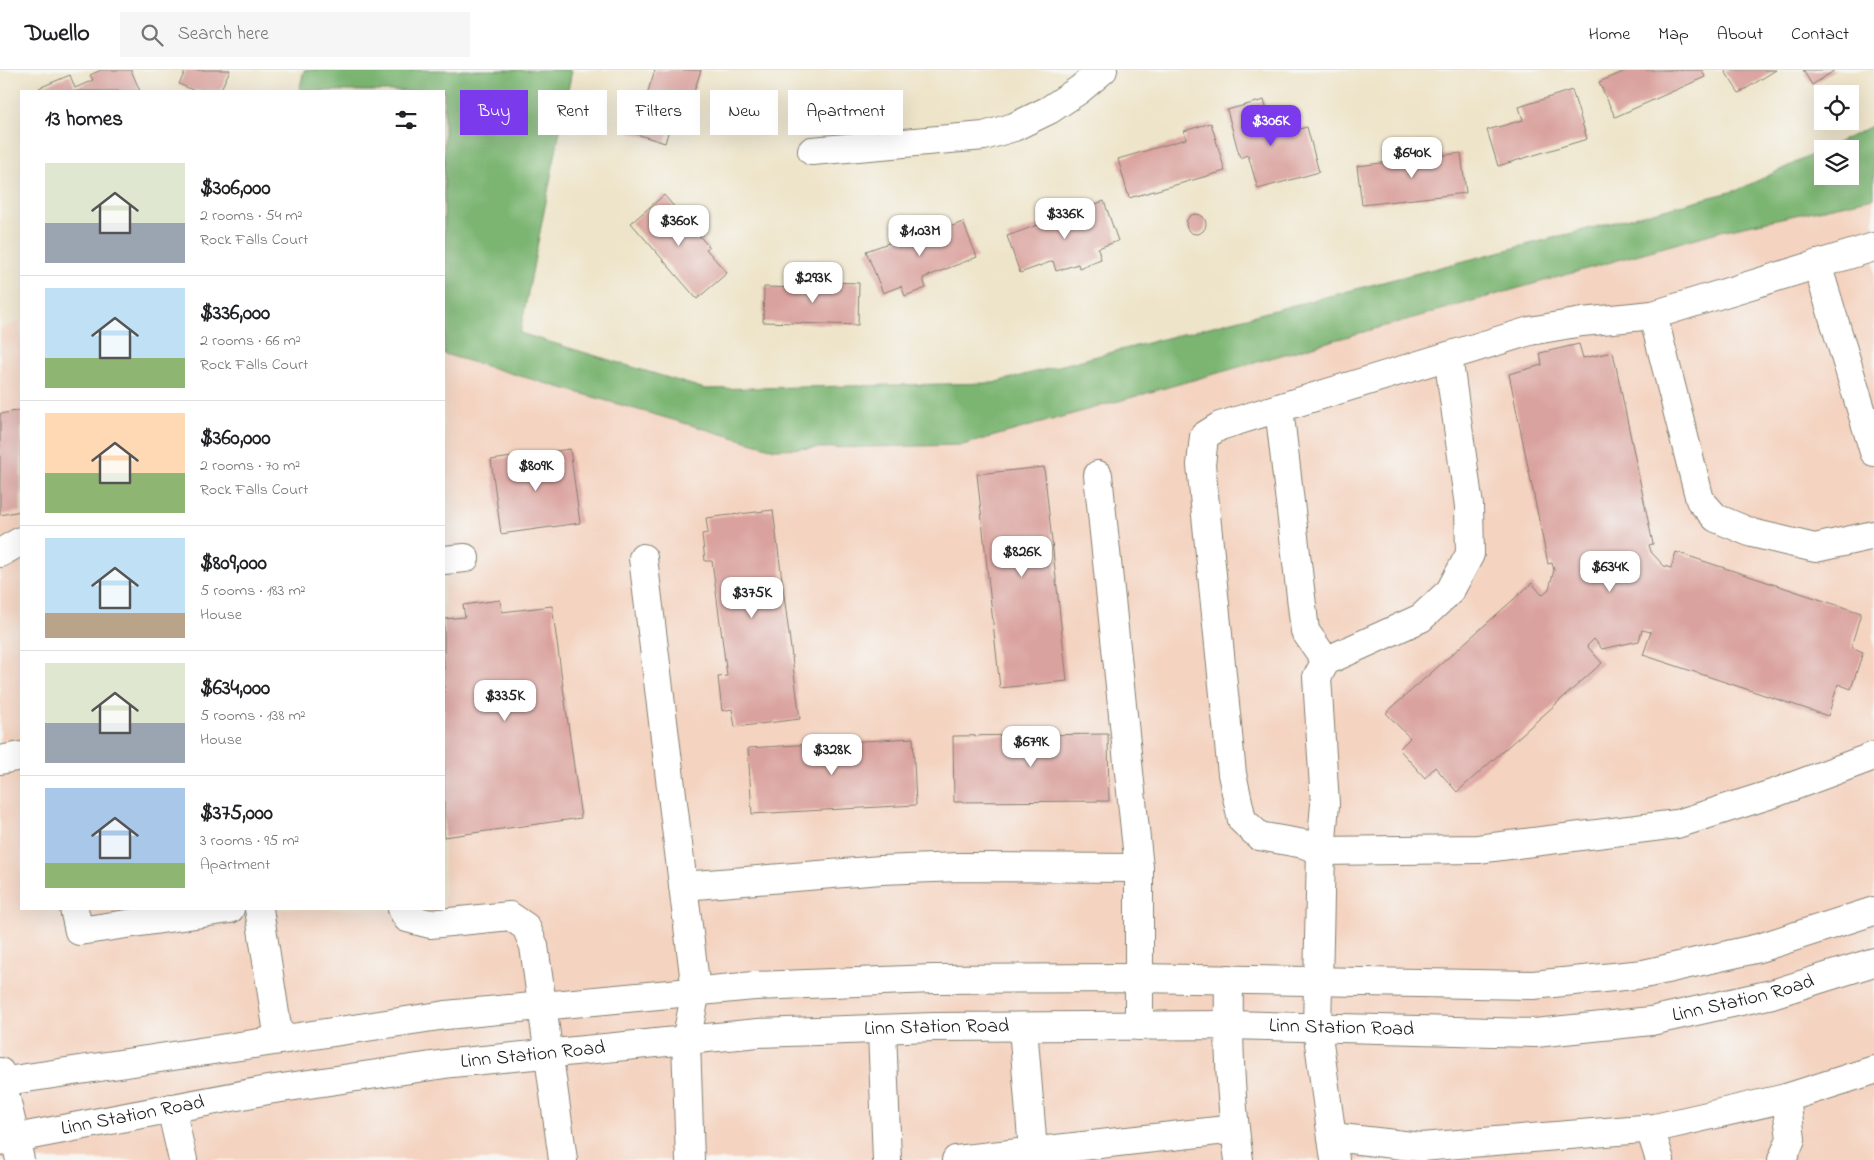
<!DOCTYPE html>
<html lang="en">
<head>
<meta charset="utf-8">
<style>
  body { margin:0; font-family:"Indie Flower",sans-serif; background:#f6f6f6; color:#202124; height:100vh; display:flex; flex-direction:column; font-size:19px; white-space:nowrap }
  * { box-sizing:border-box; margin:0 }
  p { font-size:16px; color:#757577 }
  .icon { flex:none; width:28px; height:28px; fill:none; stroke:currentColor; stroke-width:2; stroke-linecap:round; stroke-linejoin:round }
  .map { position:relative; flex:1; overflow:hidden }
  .details { position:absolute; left:20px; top:20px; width:425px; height:820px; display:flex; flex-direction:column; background:#fff; border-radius:0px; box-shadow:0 5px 20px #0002 }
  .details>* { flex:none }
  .guide { position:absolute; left:460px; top:20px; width:475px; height:45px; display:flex; gap:10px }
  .fabs { position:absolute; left:1814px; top:15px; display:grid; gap:10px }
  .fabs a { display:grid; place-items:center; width:45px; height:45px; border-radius:0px; background:#fff; box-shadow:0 5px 20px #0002; font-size:25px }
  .price { position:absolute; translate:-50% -42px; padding:0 11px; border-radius:10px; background:#fff; color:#222; font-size:16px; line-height:32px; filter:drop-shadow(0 1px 2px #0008) }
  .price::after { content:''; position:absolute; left:50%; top:30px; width:15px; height:11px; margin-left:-8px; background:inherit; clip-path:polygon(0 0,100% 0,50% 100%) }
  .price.current { background:#7c3aed; color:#fff }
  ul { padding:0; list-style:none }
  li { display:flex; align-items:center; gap:15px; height:125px; padding:0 25px }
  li+li { border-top:1px solid #e0e0e0 }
  li span { display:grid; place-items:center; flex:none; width:140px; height:100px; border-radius:0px; color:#555 }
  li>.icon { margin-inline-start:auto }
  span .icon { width:60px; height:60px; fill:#fffc; stroke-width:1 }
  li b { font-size:21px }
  h2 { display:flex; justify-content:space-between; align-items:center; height:60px; padding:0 25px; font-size:21px }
  .chip { padding:0 18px; border-radius:0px; background:#fff; box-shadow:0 5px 20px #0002; font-size:18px; line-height:45px }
  .chip.current { background:#7c3aed; color:#fff }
  header { display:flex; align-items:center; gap:30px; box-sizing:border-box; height:70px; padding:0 25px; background:#fff; border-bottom:1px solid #e0e0e0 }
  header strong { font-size:24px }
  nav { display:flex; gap:28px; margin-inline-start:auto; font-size:18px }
  .search { width:350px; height:45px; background:#f6f6f6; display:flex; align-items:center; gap:12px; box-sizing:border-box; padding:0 18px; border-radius:0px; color:#757577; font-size:19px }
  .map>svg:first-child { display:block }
  .built { fill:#f4d3c0 }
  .forest { fill:#7cb572; stroke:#4c6847 }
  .building { fill:#daa29e }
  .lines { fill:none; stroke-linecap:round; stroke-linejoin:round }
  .minor-casing { stroke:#858072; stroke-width:30 }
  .minor { stroke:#fff; stroke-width:28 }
  .labels { text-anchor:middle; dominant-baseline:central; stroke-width:4.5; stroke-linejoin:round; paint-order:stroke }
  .street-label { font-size:20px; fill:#1c1c1c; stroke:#f6f6f2 }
</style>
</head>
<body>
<header>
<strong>Dwello</strong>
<div class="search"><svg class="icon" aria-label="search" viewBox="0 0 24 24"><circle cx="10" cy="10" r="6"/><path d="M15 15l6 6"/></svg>Search here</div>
<nav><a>Home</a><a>Map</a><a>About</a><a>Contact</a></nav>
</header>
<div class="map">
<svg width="1874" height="1090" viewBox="0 0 1874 1090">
  <rect width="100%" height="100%" fill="#f6f6f2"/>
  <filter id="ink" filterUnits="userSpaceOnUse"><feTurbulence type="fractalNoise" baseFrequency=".02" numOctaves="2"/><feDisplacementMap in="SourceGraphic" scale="10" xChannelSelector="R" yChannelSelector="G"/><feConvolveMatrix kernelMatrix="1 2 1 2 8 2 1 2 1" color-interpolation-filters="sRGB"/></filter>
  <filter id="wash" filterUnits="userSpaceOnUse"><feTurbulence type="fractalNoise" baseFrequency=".0096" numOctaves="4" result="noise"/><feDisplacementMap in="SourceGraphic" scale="20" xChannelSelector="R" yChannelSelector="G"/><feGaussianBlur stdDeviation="1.12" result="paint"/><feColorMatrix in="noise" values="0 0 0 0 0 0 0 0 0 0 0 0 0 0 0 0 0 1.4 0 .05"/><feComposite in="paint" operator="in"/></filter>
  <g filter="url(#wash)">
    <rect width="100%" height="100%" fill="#eee4c9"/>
    <path class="built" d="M 1874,128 L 1874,1090 L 0,1090 L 0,259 L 21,251 L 21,839 L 444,839 L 444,284 L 774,379 L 1721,161 Z"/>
    <path class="forest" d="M 304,0 L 572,0 L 520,263 L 705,319 L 993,313 L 1738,120 L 1822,80 L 1822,106 L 1850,106 L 1850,79 L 1825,79 L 1874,55 L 1874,128 L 1721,161 L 963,375 L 774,379 L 444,284 L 444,21 L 299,21 Z"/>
    <g id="blocks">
      <path class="building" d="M 101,0 L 131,0 L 140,21 L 41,21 L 39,18 L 70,5 L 75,18 L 93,10 L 90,5 Z
        M 186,0 L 230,0 L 220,21 L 195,21 L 179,14 Z
        M 655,0 L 701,0 L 686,46 L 674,42 L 665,73 L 630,62 L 642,25 L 646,27 Z
        M 1628,0 L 1702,0 L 1705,7 L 1615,47 L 1599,12 Z
        M 1724,0 L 1776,0 L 1739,23 Z
        M 1803,0 L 1835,0 L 1812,15 Z
        M 1572,20 L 1587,69 L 1498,96 L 1487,60 L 1523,50 L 1519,37 Z
        M 1264,30 L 1274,66 L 1307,57 L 1319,102 L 1258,119 L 1248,85 L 1240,88 L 1227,40 Z
        M 1211,53 L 1225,101 L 1129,128 L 1118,89 L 1186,69 L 1184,61 Z
        M 1461,83 L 1466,123 L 1362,135 L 1357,96 Z
        M 664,125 L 709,177 L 706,179 L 727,203 L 697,229 L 631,153 Z
        M 1104,131 L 1118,171 L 1098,178 L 1101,189 L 1079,198 L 1078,194 L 1056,201 L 1053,191 L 1020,203 L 1007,166 Z
        M1186 154a10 10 0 1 1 20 0a10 10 0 1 1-20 0Z
        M 928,152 L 933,163 L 963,152 L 977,187 L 923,208 L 926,218 L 905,226 L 901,216 L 883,223 L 866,181 L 903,168 L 901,163 Z
        M 799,211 L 859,213 L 858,255 L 763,252 L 764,217 L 798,218 Z
        M 1579,274 L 1583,288 L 1613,282 L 1653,474 L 1649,475 L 1651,482 L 1664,496 L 1671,498 L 1676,482 L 1861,543 L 1851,577 L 1863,582 L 1851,619 L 1838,614 L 1828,646 L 1643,585 L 1651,562 L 1642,560 L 1639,571 L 1602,579 L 1594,569 L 1587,576 L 1602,593 L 1457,722 L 1435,697 L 1425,708 L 1399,679 L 1410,668 L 1386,643 L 1532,513 L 1542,525 L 1549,519 L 1554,500 L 1552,493 L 1548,494 L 1509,304 L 1542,295 L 1540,283 Z
        M 21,340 L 21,441 L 0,445 L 0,344 Z
        M 570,379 L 580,453 L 501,464 L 491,390 Z
        M 1044,397 L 1067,611 L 1000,618 L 977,404 Z
        M 773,440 L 800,649 L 735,657 L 732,639 L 722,641 L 718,607 L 727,606 L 712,491 L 705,491 L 702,464 L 708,463 L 706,448 Z
        M 500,530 L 502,542 L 552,536 L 581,748 L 444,767 L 444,549 L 465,547 L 463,535 Z
        M 1108,664 L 1109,731 L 954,732 L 953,666 Z
        M 913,668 L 916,735 L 752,744 L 748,678 Z"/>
    </g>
  </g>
  <g filter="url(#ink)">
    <use href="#blocks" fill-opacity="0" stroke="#858072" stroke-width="1"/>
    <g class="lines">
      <defs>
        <g id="minor">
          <path d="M 812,81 L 984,66 L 1014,57 L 1049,40 L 1079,20 L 1103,0"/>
          <path d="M 1874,177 L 1653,245 L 1582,252 L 1530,261 L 1220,356 L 1204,366 L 1201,395 L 1232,704 L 1242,750 L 1259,766 L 1304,774 L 1321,781 L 1478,779 L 1677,754 L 1775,723 L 1874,686"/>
          <path d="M 1817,194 L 1874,382"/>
          <path d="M 1653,245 L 1700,430 L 1716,448 L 1752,463 L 1815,478 L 1874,465"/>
          <path d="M 1279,338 L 1305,561 L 1326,591"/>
          <path d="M 1098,405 L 1139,798 L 1139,956"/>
          <path d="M 0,483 L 21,471"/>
          <path d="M 643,488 L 696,921 L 686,971 L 690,1090"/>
          <path d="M 444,490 L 465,488"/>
          <path d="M 0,690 L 21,686"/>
          <path d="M 683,816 L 881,800 L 960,797 L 1139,798"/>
          <path d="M 74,839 L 79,861 L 230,839"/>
          <path d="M 259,839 L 279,970"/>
          <path d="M 402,839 L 407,848 L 430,854 L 510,846 L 526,857 L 534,876 L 563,1090"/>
          <path d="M 1229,909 C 1228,969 1230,1030 1239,1090"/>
          <path d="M 1023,957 L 1033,1081"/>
          <path d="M 882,960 L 887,1090"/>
          <path d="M 0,1002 L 20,1090"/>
          <path d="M 0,1012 L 446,945 L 754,916 L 933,909 L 1138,908 L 1533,915 L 1644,904 L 1759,878 L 1874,841"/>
          <path d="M 171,1038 L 183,1090"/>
          <path d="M 1650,1059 L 1660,1090"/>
          <path d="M 1332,1067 L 1421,1077 L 1655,1058 L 1786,1028 L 1874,1000"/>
          <path id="s1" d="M 0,1071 L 268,1020 L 452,993 L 758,963 L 934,957 L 1228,955 L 1535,963 L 1651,951 L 1772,924 L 1874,892"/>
          <path d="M 956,1090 L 1235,1059"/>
          <path d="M 1335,1090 L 1317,958 L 1321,781 L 1325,734 L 1317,607 L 1326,591 L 1421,548 L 1450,521 L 1470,484 L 1469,436 L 1448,286"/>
          <path d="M 1782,1090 L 1791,1069 L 1786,1028"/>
        </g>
      </defs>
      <use href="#minor" class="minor-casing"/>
      <use href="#minor" class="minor"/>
    </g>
  </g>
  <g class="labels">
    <g class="street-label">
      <text stroke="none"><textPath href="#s1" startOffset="1755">Linn Station Road</textPath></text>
      <text stroke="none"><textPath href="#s1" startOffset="945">Linn Station Road</textPath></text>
      <text stroke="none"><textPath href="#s1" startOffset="1350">Linn Station Road</textPath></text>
      <text stroke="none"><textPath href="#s1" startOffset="540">Linn Station Road</textPath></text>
      <text stroke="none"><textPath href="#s1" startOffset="135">Linn Station Road</textPath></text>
    </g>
  </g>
</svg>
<div class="fabs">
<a><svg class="icon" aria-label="locate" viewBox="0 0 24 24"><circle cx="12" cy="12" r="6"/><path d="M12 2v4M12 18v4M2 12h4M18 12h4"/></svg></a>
<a><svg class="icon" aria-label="layers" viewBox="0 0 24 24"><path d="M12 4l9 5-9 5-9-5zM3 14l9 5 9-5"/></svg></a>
</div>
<b class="price current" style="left:1271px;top:77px">$306K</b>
<b class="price" style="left:1412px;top:109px">$640K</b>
<b class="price" style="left:1065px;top:170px">$336K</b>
<b class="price" style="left:679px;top:177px">$360K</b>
<b class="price" style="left:920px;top:187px">$1.03M</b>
<b class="price" style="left:813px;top:234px">$293K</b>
<b class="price" style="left:536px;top:422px">$809K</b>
<b class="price" style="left:1022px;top:508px">$826K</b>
<b class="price" style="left:1610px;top:523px">$634K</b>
<b class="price" style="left:752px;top:549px">$375K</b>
<b class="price" style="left:505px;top:652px">$335K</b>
<b class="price" style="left:1031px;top:698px">$679K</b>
<b class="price" style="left:832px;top:706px">$328K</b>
<div class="guide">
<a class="chip current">Buy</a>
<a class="chip">Rent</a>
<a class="chip">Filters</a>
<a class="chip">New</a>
<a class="chip">Apartment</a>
</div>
<section class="details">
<h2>13 homes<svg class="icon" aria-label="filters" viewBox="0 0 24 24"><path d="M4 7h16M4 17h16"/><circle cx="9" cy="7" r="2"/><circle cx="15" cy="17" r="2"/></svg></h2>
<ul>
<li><span style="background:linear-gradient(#dfe7d0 60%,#9aa5b1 0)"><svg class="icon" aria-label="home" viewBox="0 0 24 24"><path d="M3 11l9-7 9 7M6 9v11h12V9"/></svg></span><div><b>$306,000</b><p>2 rooms · 54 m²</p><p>Rock Falls Court</p></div></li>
<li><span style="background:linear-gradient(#bfe0f5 70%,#8fb573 0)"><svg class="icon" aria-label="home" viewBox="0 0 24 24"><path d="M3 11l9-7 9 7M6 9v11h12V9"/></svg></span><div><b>$336,000</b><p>2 rooms · 66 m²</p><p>Rock Falls Court</p></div></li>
<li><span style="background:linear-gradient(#ffd9b3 60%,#8fb573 0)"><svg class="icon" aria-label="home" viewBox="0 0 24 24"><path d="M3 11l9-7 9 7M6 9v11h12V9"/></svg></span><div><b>$360,000</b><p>2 rooms · 70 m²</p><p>Rock Falls Court</p></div></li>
<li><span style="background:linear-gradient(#bfe0f5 75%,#b9a48a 0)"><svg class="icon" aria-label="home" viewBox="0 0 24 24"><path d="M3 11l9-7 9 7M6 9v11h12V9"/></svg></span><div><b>$809,000</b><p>5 rooms · 183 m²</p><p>House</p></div></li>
<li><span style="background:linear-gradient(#dfe7d0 60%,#9aa5b1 0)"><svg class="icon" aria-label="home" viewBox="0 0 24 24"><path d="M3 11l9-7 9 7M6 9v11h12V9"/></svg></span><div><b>$634,000</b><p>5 rooms · 138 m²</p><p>House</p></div></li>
<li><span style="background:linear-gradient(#a9c7e8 75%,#8fb573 0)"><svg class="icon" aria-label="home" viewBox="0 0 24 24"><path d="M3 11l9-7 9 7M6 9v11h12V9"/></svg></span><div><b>$375,000</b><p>3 rooms · 95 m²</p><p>Apartment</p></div></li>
</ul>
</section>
</div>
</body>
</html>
